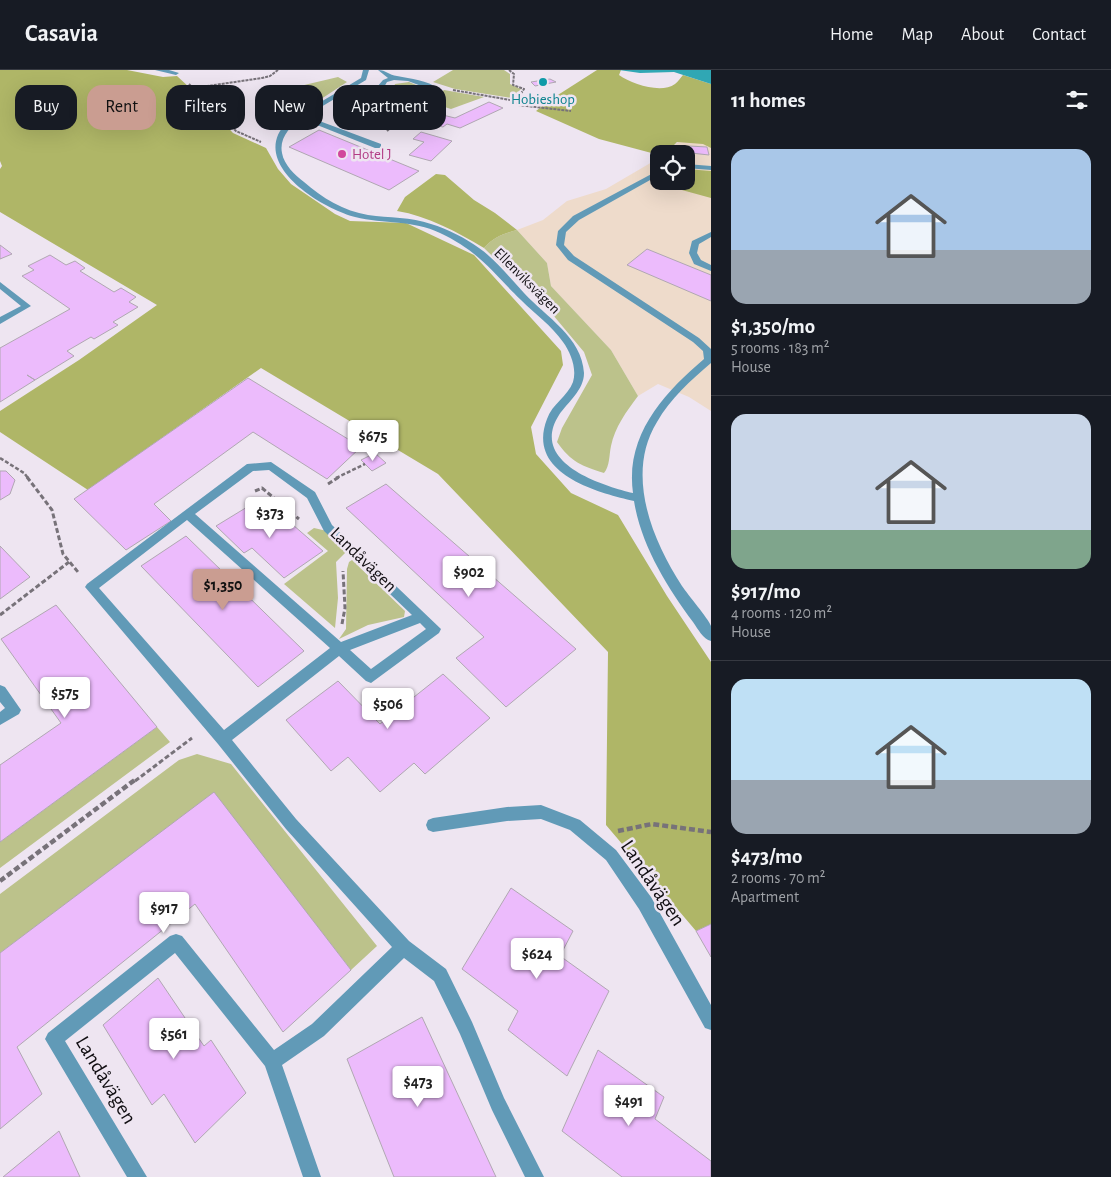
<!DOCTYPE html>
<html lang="en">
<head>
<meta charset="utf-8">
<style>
  body { margin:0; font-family:"Alegreya Sans",sans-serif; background:#20242c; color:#f1f3f6; height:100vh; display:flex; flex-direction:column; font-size:19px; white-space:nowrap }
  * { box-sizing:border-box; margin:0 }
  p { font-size:16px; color:#9ea1a6 }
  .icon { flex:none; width:28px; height:28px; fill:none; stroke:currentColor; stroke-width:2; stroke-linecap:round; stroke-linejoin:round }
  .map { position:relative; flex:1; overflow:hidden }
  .panel { display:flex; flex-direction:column; background:#171b24; width:400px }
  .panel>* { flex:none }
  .hud { position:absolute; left:15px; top:15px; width:475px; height:45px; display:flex; gap:10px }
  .controls { position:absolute; left:650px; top:75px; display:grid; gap:10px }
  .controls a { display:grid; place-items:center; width:45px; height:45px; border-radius:10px; background:#171b24; box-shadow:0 5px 20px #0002; font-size:25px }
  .price { position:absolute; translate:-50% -42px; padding:0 11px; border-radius:5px; background:#fff; color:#222; font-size:16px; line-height:32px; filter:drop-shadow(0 1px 2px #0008) }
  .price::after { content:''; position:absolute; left:50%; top:30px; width:15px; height:11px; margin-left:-8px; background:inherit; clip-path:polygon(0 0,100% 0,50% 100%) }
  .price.selected { background:#ca9d91; color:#111 }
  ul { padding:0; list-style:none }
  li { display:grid; align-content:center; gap:10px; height:265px; padding:0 20px }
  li+li { border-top:1px solid #363941 }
  li span { display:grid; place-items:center; height:155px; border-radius:15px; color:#555 }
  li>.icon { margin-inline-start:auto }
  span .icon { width:90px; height:90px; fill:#fffc; stroke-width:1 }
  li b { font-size:21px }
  h2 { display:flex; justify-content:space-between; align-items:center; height:60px; padding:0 20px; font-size:21px }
  .tag { padding:0 18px; border-radius:15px; background:#171b24; box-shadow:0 5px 20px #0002; font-size:18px; line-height:45px }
  .tag.selected { background:#ca9d91; color:#111 }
  header { display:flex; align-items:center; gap:30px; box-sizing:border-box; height:70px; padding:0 25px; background:#171b24; border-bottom:1px solid #363941 }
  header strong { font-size:24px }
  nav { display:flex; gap:28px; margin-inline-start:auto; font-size:18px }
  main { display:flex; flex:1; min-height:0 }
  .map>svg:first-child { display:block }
  .industrial { fill:#eedbcb }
  .green { fill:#bcc28b }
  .forest { fill:#afb667 }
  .water { fill:#30a7b4 }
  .building { fill:#ecbbfc; stroke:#b0a7b2 }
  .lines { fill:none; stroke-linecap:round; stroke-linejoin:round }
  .path-far3 { stroke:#777279; stroke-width:2; stroke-dasharray:3 1; stroke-linecap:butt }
  .path-far2 { stroke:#777279; stroke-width:2.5; stroke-dasharray:4 2; stroke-linecap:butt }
  .path-far1 { stroke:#777279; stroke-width:3; stroke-dasharray:5 2.5; stroke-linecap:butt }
  .path { stroke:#777279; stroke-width:4.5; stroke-dasharray:6 3; stroke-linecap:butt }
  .minor { fill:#619ab7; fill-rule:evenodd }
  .culture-dot { fill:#0f9aa8; stroke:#eee5f1; stroke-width:2 }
  .hotel-dot { fill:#d1479c; stroke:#eee5f1; stroke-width:2 }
  .labels { text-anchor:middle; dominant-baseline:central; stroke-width:5; stroke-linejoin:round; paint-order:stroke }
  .far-culture-label { font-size:15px; fill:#0d838f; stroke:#eee5f1 }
  .far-hotel-label { font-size:15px; fill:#b23c85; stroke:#eee5f1; text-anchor:start }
  .far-street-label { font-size:15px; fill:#110e12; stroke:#eee5f1 }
  .street-label { font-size:18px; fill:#110e12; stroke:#eee5f1 }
  .near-street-label { font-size:21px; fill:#110e12; stroke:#eee5f1 }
</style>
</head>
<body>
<header>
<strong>Casavia</strong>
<nav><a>Home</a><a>Map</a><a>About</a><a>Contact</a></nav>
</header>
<main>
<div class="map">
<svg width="711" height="1107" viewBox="0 0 711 1107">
  <rect width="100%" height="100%" fill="#eee5f1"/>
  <path class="industrial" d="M 711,41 L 711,341 L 689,327 L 658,314 L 638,326 L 611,280 L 551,216 L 547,193 L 517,160 L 543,150 L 567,131 L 606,119 L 659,88 L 659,111 L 686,111 L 686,84 L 665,84 Z"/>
  <path class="green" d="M 453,0 L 504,0 L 510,4 L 510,14 L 521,19 L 512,28 L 455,19 L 433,12 Z
    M 338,7 L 347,12 L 315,33 L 300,40 L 279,21 Z
    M 409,12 L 426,19 L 427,24 L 415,32 L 403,28 L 414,21 L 394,17 L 395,14 Z
    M 190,18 L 208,24 L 212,28 L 188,40 L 175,31 L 174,26 L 177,22 Z
    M 444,20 L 484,27 L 451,39 L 429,32 Z
    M 517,160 L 547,193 L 551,216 L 611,280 L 638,326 C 626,342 615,357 611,376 C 609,385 610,396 604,403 C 582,396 571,392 557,372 L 562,358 L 592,305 L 584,282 L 553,245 L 484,178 C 494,167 503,164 517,160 Z
    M 314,458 L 327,461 L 346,482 L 336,492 L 338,528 L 335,558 L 284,514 L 328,481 L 307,463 Z
    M 352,490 L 405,541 L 404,547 L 368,555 L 339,569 L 346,559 L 347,499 L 349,492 Z
    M 157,657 L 170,672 L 0,798 L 0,772 Z
    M 197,684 L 231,694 L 377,876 L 351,900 L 214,723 L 0,883 L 0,824 L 179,690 Z"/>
  <path class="forest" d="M 0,0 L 127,0 L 163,7 L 177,6 L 190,18 L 177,22 L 174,26 L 175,31 L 188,40 L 205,33 L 233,63 L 266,78 L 278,99 L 291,114 L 335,144 L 350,151 L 406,153 L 474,185 L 561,281 L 563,295 L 531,357 L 536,384 L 571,423 L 618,445 L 667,526 L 711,592 L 711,854 L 696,861 L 606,755 L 608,582 L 438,404 L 261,298 L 88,420 L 0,362 L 0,341 L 79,290 L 157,235 L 0,142 L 0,99 L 2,96 L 0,91 Z
    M 597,0 L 621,0 L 619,5 C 632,14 661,24 675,14 C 678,12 681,7 683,5 L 711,14 L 711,78 L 703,74 L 677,72 L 665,84 L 659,85 L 599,69 L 536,41 L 550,30 Z
    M 686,99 L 711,101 L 711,128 L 671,117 L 664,111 L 686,111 Z
    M 436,104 L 445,105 L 474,130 L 495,143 L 517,160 C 503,164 494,167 484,178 C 457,162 428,146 397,141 L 405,127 Z"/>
  <path class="water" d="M 619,0 L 711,0 L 711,14 L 674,2 L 640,3 Z"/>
  <path class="building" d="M 550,9 L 556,12 L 535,16 L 531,12 Z
    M 489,32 L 503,38 L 460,58 L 447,54 L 443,57 L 407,49 L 418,39 L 455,48 Z
    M 319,60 L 397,92 L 419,101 L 389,120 L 289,77 Z
    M 421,62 L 452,71 L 431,91 L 409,85 L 424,72 L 413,69 Z
    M 689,76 L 707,77 L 709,85 L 691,83 Z
    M 0,175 L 12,184 L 0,189 Z
    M 647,179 L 711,205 L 711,231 L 627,195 Z
    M 50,185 L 66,195 L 75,191 L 85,198 L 80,201 L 114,222 L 121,218 L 136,227 L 129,232 L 138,237 L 113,252 L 118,255 L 94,269 L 91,267 L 67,281 L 74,286 L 35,310 L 27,305 L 35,310 L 0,332 L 0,278 L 70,239 L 22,206 L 34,200 L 28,196 Z
    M 248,308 L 361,377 L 327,409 L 253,362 L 154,434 L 171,451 L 126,480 L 74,429 Z
    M 375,383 L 386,393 L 372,401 L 361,390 Z
    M 0,401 L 6,401 L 15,410 L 10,424 L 0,430 Z
    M 386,414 L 576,579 L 506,637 L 456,588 L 484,567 L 346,438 Z
    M 257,431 L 280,451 L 285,448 L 323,481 L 284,508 L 252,478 L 244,483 L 216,456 Z
    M 186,466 L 304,581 L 258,617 L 141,496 Z
    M 0,476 L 30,507 L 0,529 Z
    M 56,535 L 157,657 L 0,772 L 0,695 L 61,653 L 1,569 Z
    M 443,604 L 490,648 L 425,704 L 414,693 L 380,722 L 348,687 L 331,701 L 286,650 L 338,611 L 380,654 Z
    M 214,722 L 351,900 L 283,962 L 195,834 L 17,977 L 42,1024 L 0,1059 L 0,883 Z
    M 511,818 L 573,861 L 560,886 L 609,921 L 567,1006 L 508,960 L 518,941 L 462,899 Z
    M 711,854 L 711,887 L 696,861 Z
    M 158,908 L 204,976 L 211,970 L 246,1023 L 195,1073 L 164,1024 L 152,1035 L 103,955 Z
    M 422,947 L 496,1107 L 394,1107 L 347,989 Z
    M 598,980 L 664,1027 L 655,1049 L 711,1091 L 711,1107 L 622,1107 L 562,1061 Z
    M 59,1061 L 80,1107 L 3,1107 Z"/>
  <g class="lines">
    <path class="path-far3" d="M 509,0 L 514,4 L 513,15 L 524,19 L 516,31
      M 189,14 L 236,61 L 261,72
      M 194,18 L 262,8 L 270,6 L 278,0
      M 453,20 L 516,31 L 518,35 L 571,41
      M 387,61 L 401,48"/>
    <path class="path-far2" d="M 0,388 L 24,403 L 28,408
      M 336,408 L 365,394"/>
    <path class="path-far1" d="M 27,407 L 52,440 L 63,484 L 78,502
      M 328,414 L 339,407
      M 255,421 L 262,418 L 299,449
      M 0,545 L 69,492
      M 342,554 L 345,538 L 343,501
      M 135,711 L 192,668"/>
    <path class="path" d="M 618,761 L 652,754 L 711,762
      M 0,811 L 136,709"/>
    <path class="minor" d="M 155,0 L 169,0 L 179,3 L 176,5 Z
      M 363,0 L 369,0 L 366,10 L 306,46 L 381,74 L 381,78 L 375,78 L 302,49 C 290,56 279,68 282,83 C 284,95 295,105 304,112 C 322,128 344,141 368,145 C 389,148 411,147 431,154 C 448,159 465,168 479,178 C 496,190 509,207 524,223 C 546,247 582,267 584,303 C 584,320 568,332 559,345 C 529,392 600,415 633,423 C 625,365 664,323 704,289 L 703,281 L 693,272 L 568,190 L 556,175 L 558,161 L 573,146 L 659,100 L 659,105 L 579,150 L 566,162 L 564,175 L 574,186 L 699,268 L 711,279 L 711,293 C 691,310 670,329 657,352 C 625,404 652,470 682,516 C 688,525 708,548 711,556 C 711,560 711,567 711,571 C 703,569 698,559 693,552 C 667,517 641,475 634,431 C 595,422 526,403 547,349 C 552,334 568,326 573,312 C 577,299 571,283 563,272 C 552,256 535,244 521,230 C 491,201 480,182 440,163 C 413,150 384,154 355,147 C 321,138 247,93 287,52 C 293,46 302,43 309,39 C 326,29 344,18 361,8 Z
      M 378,0 C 386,0 389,5 397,6 C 411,9 427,10 439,19 C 425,43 393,36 377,17 L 383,10 L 388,8 ZM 394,10 L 408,11 L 432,20 L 423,29 C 408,33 394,28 384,17 L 387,12 Z
      M 686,94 L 711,96 L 711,100 L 686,98 Z
      M 711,162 L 711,167 L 699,174 L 697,183 L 701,190 L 711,195 L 711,201 L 694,194 L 689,183 L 692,171 Z
      M 0,212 L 31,236 L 0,254 L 0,247 L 21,236 L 0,219 Z
      M 271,392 L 315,422 L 332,455 L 441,559 L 439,563 L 371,613 L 366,611 L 339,586 L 232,670 L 296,749 L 409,871 L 446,899 L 472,952 L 504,1028 L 544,1107 L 525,1107 L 492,1040 L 460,964 L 434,911 L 404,888 L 324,966 L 282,995 L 321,1107 L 303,1107 L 265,996 L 175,883 L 65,971 L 147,1107 L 127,1107 L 45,969 L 48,963 L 170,866 L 176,864 L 182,866 L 274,980 L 312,954 L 392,877 L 286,759 L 218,674 L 85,517 L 87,514 L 247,394 ZM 269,400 L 307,428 L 324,461 L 412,545 L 341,572 L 195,444 L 253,401 ZM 187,450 L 330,578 L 224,660 L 99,518 ZM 420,553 L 426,559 L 371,599 L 350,580 Z
      M 0,615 L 5,617 L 21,640 L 19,644 L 0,655 L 0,642 L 5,638 L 0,632 Z
      M 541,735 L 580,750 L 616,780 L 651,827 L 711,935 L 711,960 L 705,958 L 639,839 L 606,790 L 570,760 L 541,749 L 507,751 L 433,762 L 428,760 L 426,755 L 428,750 L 433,748 L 507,737 Z"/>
  </g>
  <circle class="culture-dot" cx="543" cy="12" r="5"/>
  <circle class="hotel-dot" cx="342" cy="84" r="5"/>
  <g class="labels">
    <g class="far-culture-label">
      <text x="543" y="29">Hobieshop</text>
    </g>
    <g class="far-hotel-label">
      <text x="352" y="84">Hotel J</text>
    </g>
    <g class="far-street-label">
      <text transform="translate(527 211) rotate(45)">Ellenviksvägen</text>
    </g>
    <g class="street-label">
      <text transform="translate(363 490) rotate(44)">Landåvägen</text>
    </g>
    <g class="near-street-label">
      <text transform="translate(653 813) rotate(56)">Landåvägen</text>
      <text transform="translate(106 1010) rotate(59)">Landåvägen</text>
    </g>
  </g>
</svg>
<div class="controls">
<a><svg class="icon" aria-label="locate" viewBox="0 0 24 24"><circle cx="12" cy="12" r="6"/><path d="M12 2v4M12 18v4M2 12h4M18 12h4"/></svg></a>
</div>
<b class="price" style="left:373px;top:392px">$675</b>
<b class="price" style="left:270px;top:469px">$373</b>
<b class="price" style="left:469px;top:528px">$902</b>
<b class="price selected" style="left:223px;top:541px">$1,350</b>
<b class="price" style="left:65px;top:649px">$575</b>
<b class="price" style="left:388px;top:660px">$506</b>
<b class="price" style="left:164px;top:864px">$917</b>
<b class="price" style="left:537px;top:910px">$624</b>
<b class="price" style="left:174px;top:990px">$561</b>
<b class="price" style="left:418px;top:1038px">$473</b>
<b class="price" style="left:629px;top:1057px">$491</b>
<div class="hud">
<a class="tag">Buy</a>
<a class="tag selected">Rent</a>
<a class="tag">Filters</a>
<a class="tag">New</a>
<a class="tag">Apartment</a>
</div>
</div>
<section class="panel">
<h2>11 homes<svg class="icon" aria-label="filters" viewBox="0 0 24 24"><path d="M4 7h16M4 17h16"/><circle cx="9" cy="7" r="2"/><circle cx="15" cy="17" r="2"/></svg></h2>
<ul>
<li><span style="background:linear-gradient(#a9c7e8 65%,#9aa5b1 0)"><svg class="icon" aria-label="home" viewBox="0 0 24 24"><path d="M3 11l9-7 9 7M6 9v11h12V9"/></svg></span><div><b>$1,350/mo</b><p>5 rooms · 183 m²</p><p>House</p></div></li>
<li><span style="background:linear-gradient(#c9d6e8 75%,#7fa58c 0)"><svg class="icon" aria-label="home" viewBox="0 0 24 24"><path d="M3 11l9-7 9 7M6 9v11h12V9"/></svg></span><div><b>$917/mo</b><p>4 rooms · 120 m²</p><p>House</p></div></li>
<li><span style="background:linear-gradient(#bfe0f5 65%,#9aa5b1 0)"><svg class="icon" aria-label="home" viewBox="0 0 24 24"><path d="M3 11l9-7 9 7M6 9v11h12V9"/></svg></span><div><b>$473/mo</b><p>2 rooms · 70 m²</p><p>Apartment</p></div></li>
</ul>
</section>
</main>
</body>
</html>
